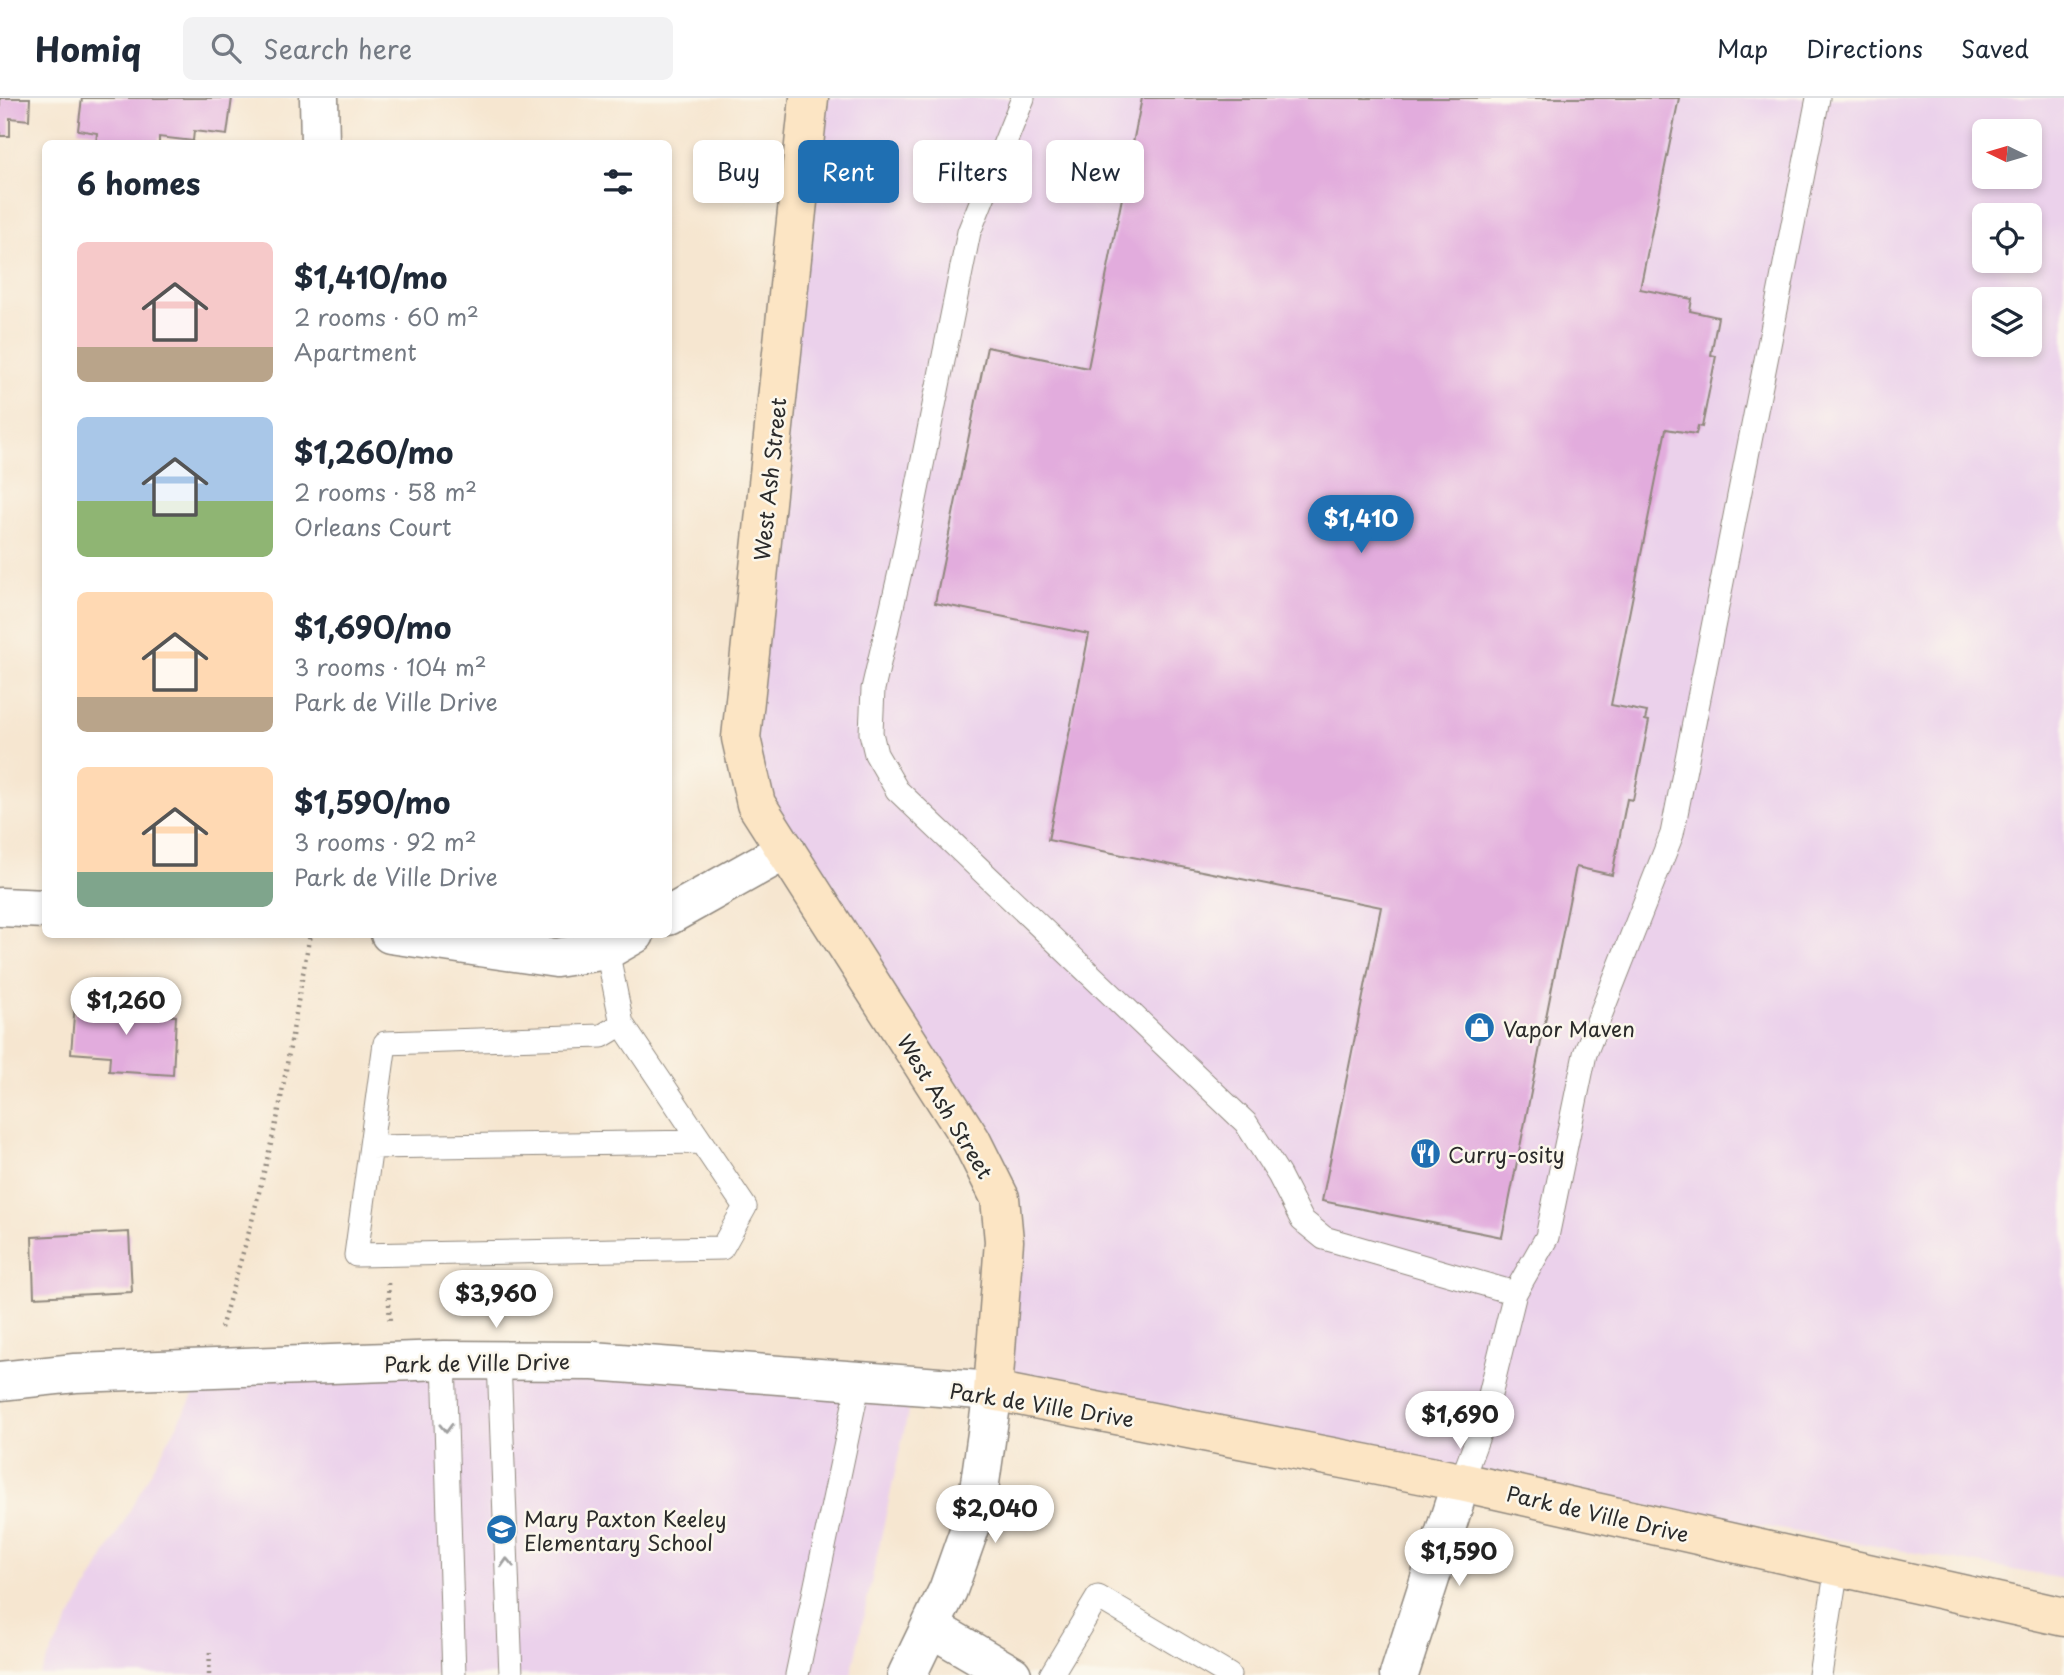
<!DOCTYPE html>
<html lang="en">
<head>
<meta charset="utf-8">
<style>
  body { margin:0; font-family:"Playpen Sans",sans-serif; background:#f2f2f3; color:#1f2937; height:100vh; display:flex; flex-direction:column; font-size:26px; white-space:nowrap }
  * { box-sizing:border-box; margin:0 }
  p { font-size:23px; color:#747a83 }
  .icon { flex:none; width:38px; height:38px; fill:none; stroke:currentColor; stroke-width:2; stroke-linecap:round; stroke-linejoin:round }
  .map { position:relative; flex:1; overflow:hidden }
  .sheet { position:absolute; left:42px; top:42px; width:630px; height:798px; display:flex; flex-direction:column; background:#fff; border-radius:10px; box-shadow:0 4px 10px #0003 }
  .sheet>* { flex:none }
  .guide { position:absolute; left:693px; top:42px; width:665px; height:63px; display:flex; gap:14px }
  .needle { width:46px; rotate:275deg }
  .tools { position:absolute; left:1972px; top:21px; display:grid; gap:14px }
  .tools a { display:grid; place-items:center; width:70px; height:70px; border-radius:10px; background:#fff; box-shadow:0 4px 10px #0003; font-size:35px }
  .price { position:absolute; translate:-50% -60px; padding:0 16px; border-radius:24px; background:#fff; color:#222; font-size:23px; line-height:46px; filter:drop-shadow(0 2px 4px #0008) }
  .price::after { content:''; position:absolute; left:50%; top:42px; width:21px; height:16px; margin-left:-10px; background:inherit; clip-path:polygon(0 0,100% 0,50% 100%) }
  .price.selected { background:#1f6fb2; color:#fff }
  ul { padding:0; list-style:none }
  li { display:flex; align-items:center; gap:21px; height:175px; padding:0 35px }
  li span { display:grid; place-items:center; flex:none; width:196px; height:140px; border-radius:10px; color:#555 }
  li>.icon { margin-inline-start:auto }
  span .icon { width:84px; height:84px; fill:#fffc; stroke-width:1 }
  li b { font-size:30px }
  h2 { display:flex; justify-content:space-between; align-items:center; height:84px; padding:0 35px; font-size:30px }
  .tag { padding:0 24px; border-radius:10px; background:#fff; box-shadow:0 4px 10px #0003; font-size:24px; line-height:63px }
  .tag.selected { background:#1f6fb2; color:#fff }
  header { display:flex; align-items:center; gap:42px; box-sizing:border-box; height:98px; padding:0 35px; background:#fff; border-bottom:2px solid #e0e1e3 }
  header strong { font-size:33px }
  nav { display:flex; gap:38px; margin-inline-start:auto; font-size:24px }
  .search { width:490px; height:63px; background:#f2f2f3; display:flex; align-items:center; gap:18px; box-sizing:border-box; padding:0 24px; border-radius:10px; color:#747a83; font-size:26px }
  .map>svg:first-child { display:block }
  .built { fill:#ebd1eb; fill-rule:evenodd }
  .building { fill:#e2acdd }
  .lines { fill:none; stroke-linecap:round; stroke-linejoin:round }
  .lane-casing { stroke:#90887e; stroke-width:25 }
  .street-casing { stroke:#90887e; stroke-width:41 }
  .secondary-casing { stroke:#90887e; stroke-width:41 }
  .path { stroke:#90887e; stroke-width:4.5; stroke-dasharray:2 5; stroke-linecap:butt }
  .lane { stroke:#fff; stroke-width:23 }
  .street { stroke:#fff; stroke-width:38 }
  .secondary { stroke:#fce5c4; stroke-width:38 }
  .oneway { stroke:#a0a0a0 }
  .labels { text-anchor:middle; dominant-baseline:central; stroke-width:5; stroke-linejoin:round; paint-order:stroke }
  .street-label { font-size:21px; fill:#2b2b2b; stroke:#fbf7ec }
  .poi-label { font-size:21px; fill:#2b2b2b; stroke:#fbf7ec; text-anchor:start }
</style>
</head>
<body>
<header>
<strong>Homiq</strong>
<div class="search"><svg class="icon" aria-label="search" viewBox="0 0 24 24"><circle cx="10" cy="10" r="6"/><path d="M15 15l6 6"/></svg>Search here</div>
<nav><a>Map</a><a>Directions</a><a>Saved</a></nav>
</header>
<div class="map">
<svg width="2064" height="1577" viewBox="0 0 2064 1577">
  <rect width="100%" height="100%" fill="#fbf7ec"/>
  <filter id="ink" filterUnits="userSpaceOnUse"><feTurbulence type="fractalNoise" baseFrequency=".0143" numOctaves="2"/><feDisplacementMap in="SourceGraphic" scale="14" xChannelSelector="R" yChannelSelector="G"/><feConvolveMatrix kernelMatrix="1 2 1 2 8 2 1 2 1" color-interpolation-filters="sRGB"/></filter>
  <filter id="wash" filterUnits="userSpaceOnUse"><feTurbulence type="fractalNoise" baseFrequency=".00686" numOctaves="4" result="noise"/><feDisplacementMap in="SourceGraphic" scale="28" xChannelSelector="R" yChannelSelector="G"/><feGaussianBlur stdDeviation="1.57" result="paint"/><feColorMatrix in="noise" values="0 0 0 0 0 0 0 0 0 0 0 0 0 0 0 0 0 1.4 0 .05"/><feComposite in="paint" operator="in"/></filter>
  <g filter="url(#wash)">
    <rect width="100%" height="100%" fill="#f6e6d0"/>
    <path class="built" d="M 809,0 L 2064,0 L 2064,1481 L 993,1293 L 1000,1100 L 786,752 L 741,640 ZM 1984,33 L 2030,33 L 2030,79 L 1984,79 ZM 1984,117 L 2030,117 L 2030,163 L 1984,163 ZM 1984,201 L 2030,201 L 2030,247 L 1984,247 Z
      M 208,1271 L 914,1287 L 851,1577 L 39,1577 Z"/>
    <g id="blocks">
      <path class="building" d="M 0,0 L 30,0 L 29,22 L 10,20 L 10,38 L 0,38 Z
        M 82,0 L 232,0 L 227,37 L 194,33 L 193,43 L 159,39 L 159,46 L 96,46 L 97,35 L 78,32 Z
        M 1142,0 L 1679,0 L 1640,191 L 1692,201 L 1690,213 L 1718,219 L 1711,257 L 1716,258 L 1702,329 L 1698,328 L 1696,336 L 1666,331 L 1611,607 L 1647,614 L 1645,622 L 1649,623 L 1641,663 L 1633,702 L 1627,701 L 1612,777 L 1576,769 L 1502,1139 L 1322,1103 L 1381,809 L 1048,742 L 1089,536 L 935,505 L 987,249 L 1088,270 Z
        M 75,905 L 149,909 L 149,917 L 176,918 L 173,977 L 109,973 L 110,958 L 71,955 Z
        M 129,1134 L 132,1194 L 34,1199 L 32,1139 Z"/>
    </g>
  </g>
  <g filter="url(#ink)">
    <use href="#blocks" fill-opacity="0" stroke="#90887e" stroke-width="2"/>
    <g class="lines">
      <defs>
        <path id="lane" d="M 1023,0 L 969,134 L 903,461 L 873,591 L 871,635 L 876,656 L 897,692 L 1246,1025 L 1279,1077 L 1302,1122 L 1324,1140 L 1515,1195
          M 607,852 L 622,926 L 745,1109 L 722,1150 L 356,1157 L 385,945 L 602,938 L 622,926
          M 371,1049 L 701,1044
          M 444,1262 L 454,1577
          M 499,1262 L 511,1577
          M 1461,1384 L 1483,1325 L 1515,1195 L 1547,1139 L 1585,956 L 1672,736 L 1818,0
          M 797,1577 L 859,1283
          M 1051,1577 L 1098,1499 L 1229,1577
          M 1820,1577 L 1837,1469"/>
        <path id="street" d="M 319,0 L 320,46
          M 0,809 L 46,811
          M 668,818 L 786,752
          M 390,836 L 556,860 L 607,852 L 635,836
          M 0,1283 L 75,1275 L 444,1262 L 593,1263 L 993,1293 L 976,1413 L 948,1492 L 907,1577
          M 930,1529 L 1012,1577
          M 1399,1577 L 1461,1384"/>
        <path id="secondary" d="M 809,0 L 741,640 L 756,706 L 971,1042 L 1000,1100 L 1004,1143 L 993,1293 L 1461,1384 L 2064,1519"/>
      </defs>
      <use href="#lane" class="lane-casing"/>
      <use href="#street" class="street-casing"/>
      <use href="#secondary" class="secondary-casing"/>
      <path class="path" d="M 388,1185 L 390,1225
        M 221,1230 L 251,1127 L 278,1017 L 310,836
        M 209,1577 L 210,1552"/>
      <use href="#lane" class="lane"/>
      <use href="#street" class="street"/>
      <use href="#secondary" class="secondary"/>
    </g>
    <defs><path id="oneway-chevron" d="M-2-3.5L2.5 0L-2 3.5" fill="none" stroke-width="1.6" stroke-linecap="round" stroke-linejoin="round" transform="scale(1.75)"/></defs>
    <g class="oneway">
      <use href="#oneway-chevron" transform="translate(446 1330) rotate(88)"/>
      <use href="#oneway-chevron" transform="translate(507 1465) rotate(-93)"/>
    </g>
  </g>
  <defs>
    <symbol id="shop-disc" viewBox="-11 -11 22 22"><circle r="9.5" fill="#1f6fb2" stroke="#fbf7ec"/><path d="M-5-2.5h2.3a2.7 3.5 0 0 1 5.4 0H5L5.5 6h-11ZM-1.5-2.5h3a1.5 2.3 0 0 0-3 0Z" fill="#fff"/></symbol>
    <symbol id="restaurant-disc" viewBox="-11 -11 22 22"><circle r="9.5" fill="#1f6fb2" stroke="#fbf7ec"/><path d="M-5-6h1v4h1v-4h1v4h1v-4h1v5L-1.5 .5V6h-2V.5L-5-1ZM5-6V6H3V1.5H1.5Q1.5-4 5-6Z" fill="#fff"/></symbol>
    <symbol id="school-disc" viewBox="-11 -11 22 22"><circle r="9.5" fill="#1f6fb2" stroke="#fbf7ec"/><path d="M0-5L7-2L0 1L-7-2ZM-4 1L0 2.5L4 1V4Q0 6-4 4Z" fill="#fff"/></symbol>
  </defs>
  <g fill-rule="evenodd">
    <use href="#shop-disc" x="1462" y="912" width="35" height="35"/>
    <use href="#restaurant-disc" x="1408" y="1038" width="35" height="35"/>
    <use href="#school-disc" x="484" y="1414" width="35" height="35"/>
  </g>
  <g class="labels">
    <g class="street-label">
      <text transform="translate(769 381) rotate(-84)">West Ash Street</text>
      <text transform="translate(946 1008) rotate(59)">West Ash Street</text>
      <text transform="translate(477 1264) rotate(-1)">Park de Ville Drive</text>
      <text transform="translate(1042 1306) rotate(9)">Park de Ville Drive</text>
      <text transform="translate(1598 1415) rotate(13)">Park de Ville Drive</text>
    </g>
    <g class="poi-label">
      <text x="1503" y="930">Vapor Maven</text>
      <text x="1448" y="1056">Curry-osity</text>
      <text x="524" y="1420">Mary Paxton Keeley<tspan x="524" dy="24">Elementary School</tspan></text>
    </g>
  </g>
</svg>
<div class="tools">
<a><svg class="needle" viewBox="-14 -14 28 28"><path d="M0-13l5 13h-10z" fill="#e53935"/><path d="M0 13l5-13h-10z" fill="#747a83"/></svg></a>
<a><svg class="icon" aria-label="locate" viewBox="0 0 24 24"><circle cx="12" cy="12" r="6"/><path d="M12 2v4M12 18v4M2 12h4M18 12h4"/></svg></a>
<a><svg class="icon" aria-label="layers" viewBox="0 0 24 24"><path d="M12 4l9 5-9 5-9-5zM3 14l9 5 9-5"/></svg></a>
</div>
<b class="price selected" style="left:1361px;top:457px">$1,410</b>
<b class="price" style="left:126px;top:939px">$1,260</b>
<b class="price" style="left:496px;top:1232px">$3,960</b>
<b class="price" style="left:1460px;top:1353px">$1,690</b>
<b class="price" style="left:995px;top:1447px">$2,040</b>
<b class="price" style="left:1459px;top:1490px">$1,590</b>
<div class="guide">
<a class="tag">Buy</a>
<a class="tag selected">Rent</a>
<a class="tag">Filters</a>
<a class="tag">New</a>
</div>
<section class="sheet">
<h2>6 homes<svg class="icon" aria-label="filters" viewBox="0 0 24 24"><path d="M4 7h16M4 17h16"/><circle cx="9" cy="7" r="2"/><circle cx="15" cy="17" r="2"/></svg></h2>
<ul>
<li><span style="background:linear-gradient(#f6c9c9 75%,#b9a48a 0)"><svg class="icon" aria-label="home" viewBox="0 0 24 24"><path d="M3 11l9-7 9 7M6 9v11h12V9"/></svg></span><div><b>$1,410/mo</b><p>2 rooms · 60 m²</p><p>Apartment</p></div></li>
<li><span style="background:linear-gradient(#a9c7e8 60%,#8fb573 0)"><svg class="icon" aria-label="home" viewBox="0 0 24 24"><path d="M3 11l9-7 9 7M6 9v11h12V9"/></svg></span><div><b>$1,260/mo</b><p>2 rooms · 58 m²</p><p>Orleans Court</p></div></li>
<li><span style="background:linear-gradient(#ffd9b3 75%,#b9a48a 0)"><svg class="icon" aria-label="home" viewBox="0 0 24 24"><path d="M3 11l9-7 9 7M6 9v11h12V9"/></svg></span><div><b>$1,690/mo</b><p>3 rooms · 104 m²</p><p>Park de Ville Drive</p></div></li>
<li><span style="background:linear-gradient(#ffd9b3 75%,#7fa58c 0)"><svg class="icon" aria-label="home" viewBox="0 0 24 24"><path d="M3 11l9-7 9 7M6 9v11h12V9"/></svg></span><div><b>$1,590/mo</b><p>3 rooms · 92 m²</p><p>Park de Ville Drive</p></div></li>
</ul>
</section>
</div>
</body>
</html>
